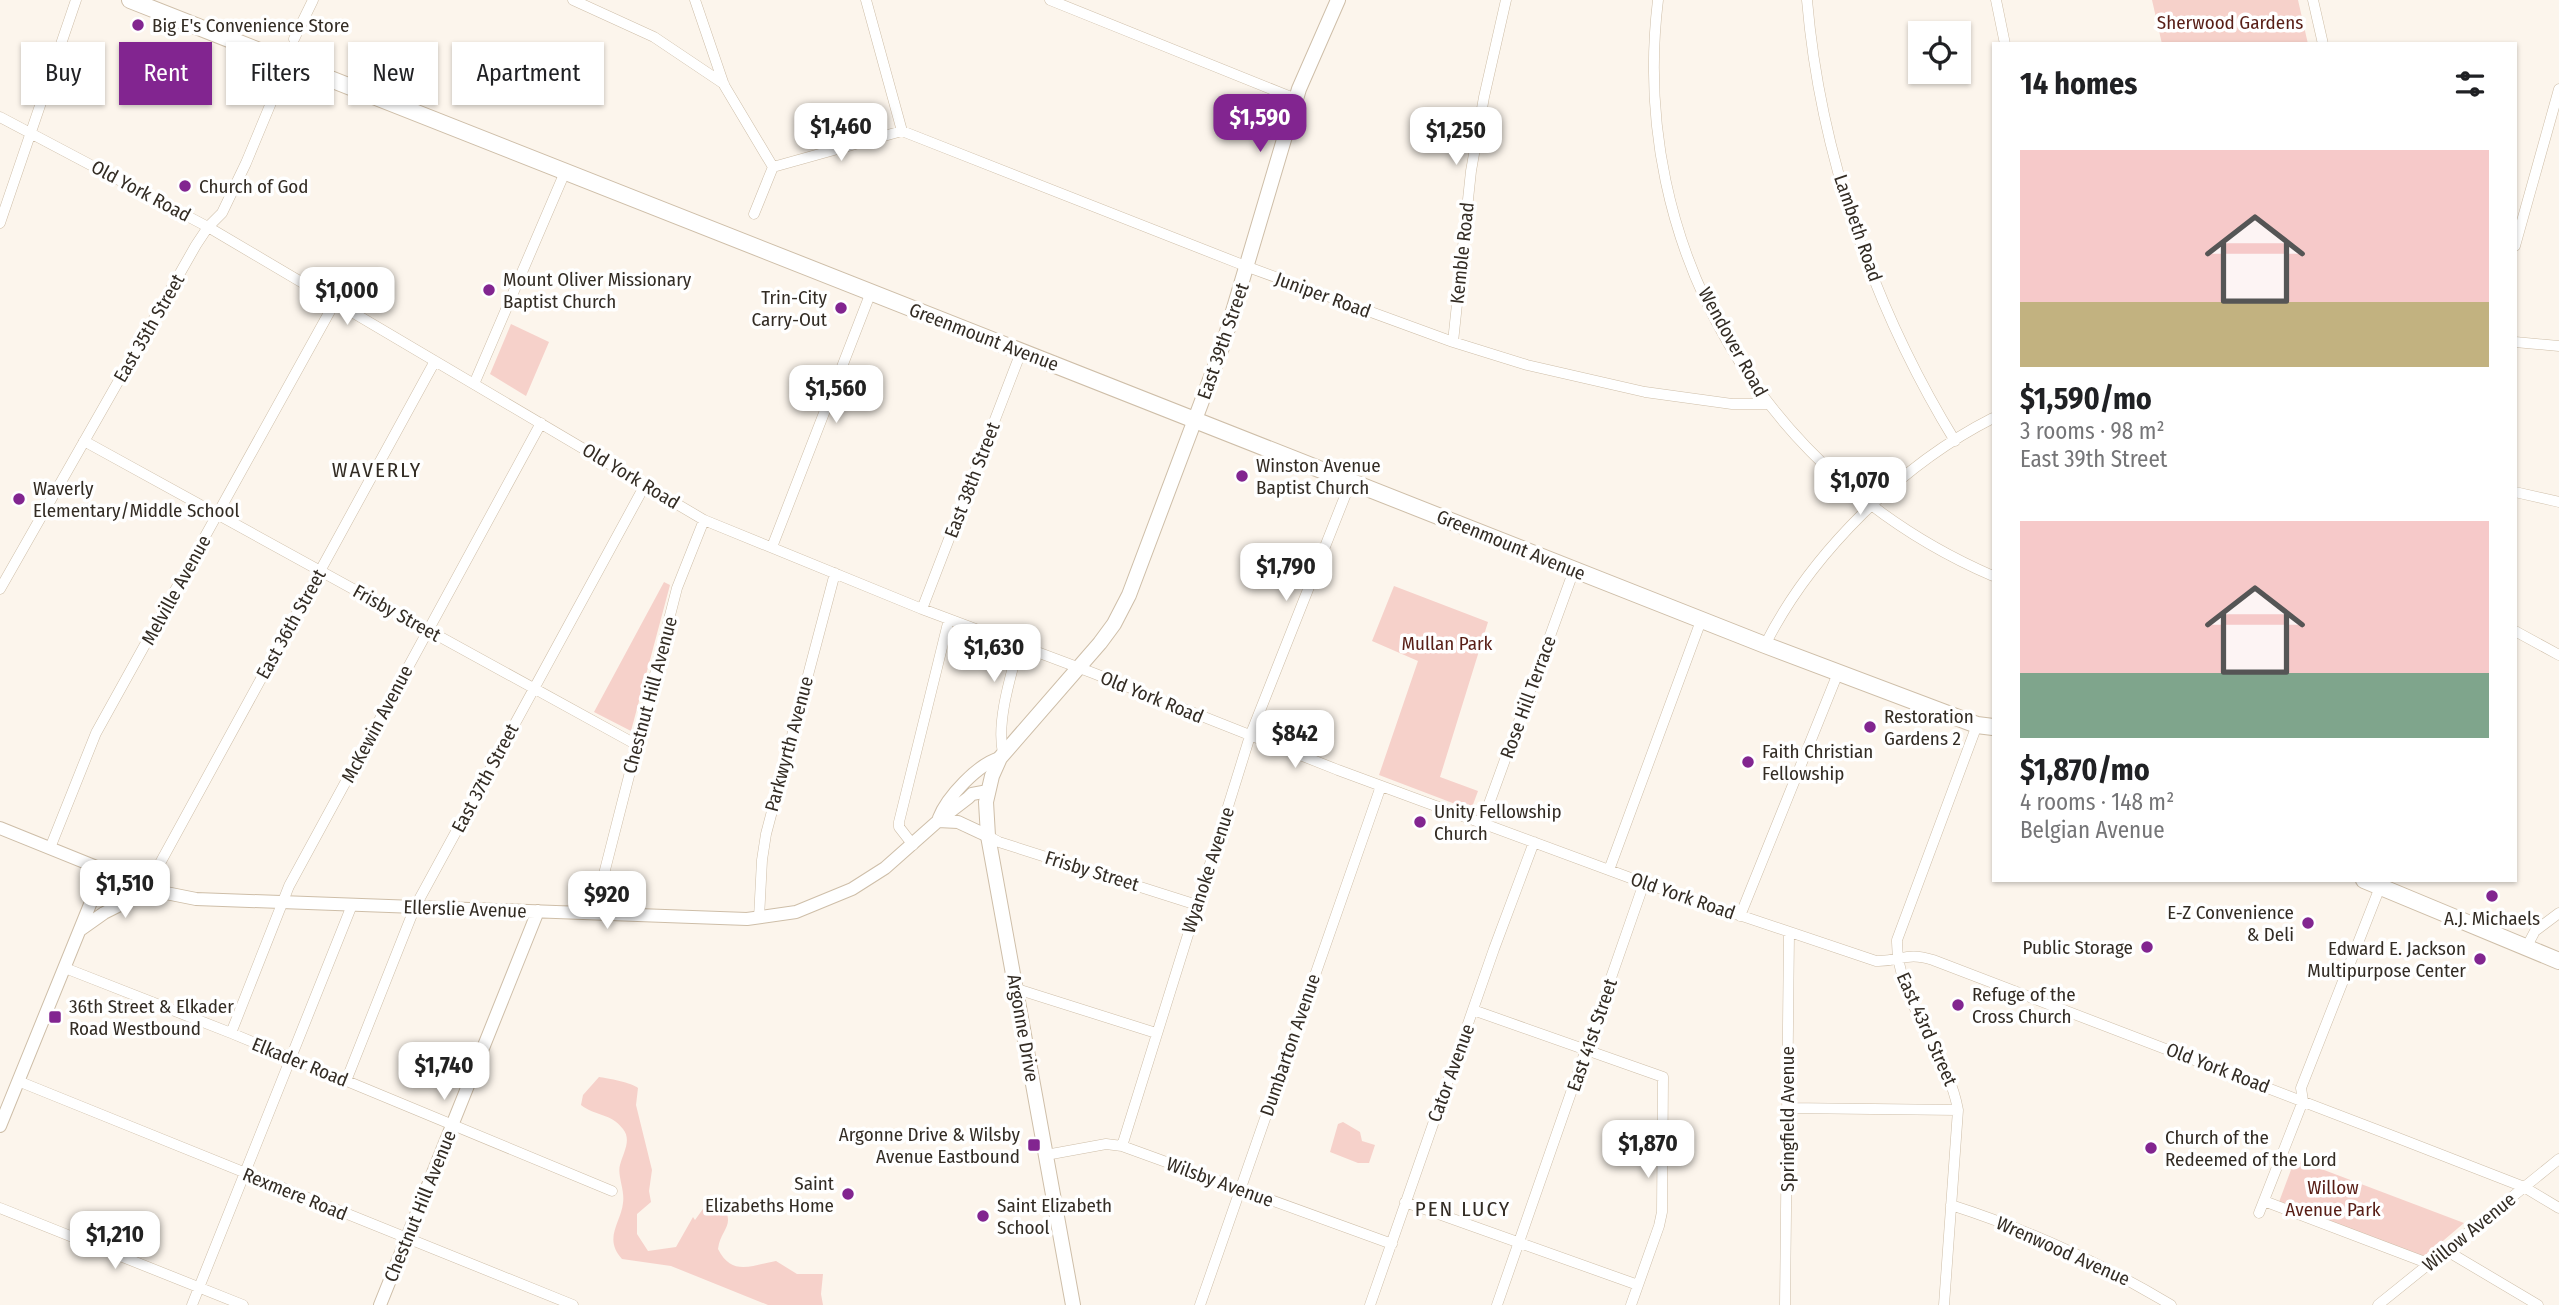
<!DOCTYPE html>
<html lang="en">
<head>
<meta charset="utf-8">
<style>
  body { margin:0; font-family:"Fira Sans Condensed",sans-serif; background:#f2f2f2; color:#202124; height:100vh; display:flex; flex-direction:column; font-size:26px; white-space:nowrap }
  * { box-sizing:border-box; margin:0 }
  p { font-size:23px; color:#757577 }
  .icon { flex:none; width:38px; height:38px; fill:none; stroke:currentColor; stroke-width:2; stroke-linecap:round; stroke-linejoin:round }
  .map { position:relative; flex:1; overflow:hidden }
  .panel { position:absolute; left:1992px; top:42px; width:525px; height:840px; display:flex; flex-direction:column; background:#fff; border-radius:0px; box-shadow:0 2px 5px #0004 }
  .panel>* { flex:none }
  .top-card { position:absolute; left:21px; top:42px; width:665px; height:63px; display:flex; gap:14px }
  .buttons { position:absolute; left:1908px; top:21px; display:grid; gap:14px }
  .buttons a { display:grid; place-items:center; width:63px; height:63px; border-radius:0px; background:#fff; box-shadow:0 2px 5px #0004; font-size:35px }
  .price { position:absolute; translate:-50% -60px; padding:0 16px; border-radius:14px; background:#fff; color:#222; font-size:23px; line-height:46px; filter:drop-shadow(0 2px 4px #0008) }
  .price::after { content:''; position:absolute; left:50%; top:42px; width:21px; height:16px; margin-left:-10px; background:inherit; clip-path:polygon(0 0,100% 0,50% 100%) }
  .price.selected { background:#822590; color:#fff }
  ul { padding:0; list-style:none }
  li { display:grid; align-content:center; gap:14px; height:371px; padding:0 28px }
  li span { display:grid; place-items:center; height:217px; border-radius:0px; color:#555 }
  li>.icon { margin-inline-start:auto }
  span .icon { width:126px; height:126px; fill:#fffc; stroke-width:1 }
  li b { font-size:30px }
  h2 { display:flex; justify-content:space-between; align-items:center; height:84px; padding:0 28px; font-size:30px }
  .pill { padding:0 24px; border-radius:0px; background:#fff; box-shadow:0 2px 5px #0004; font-size:24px; line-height:63px }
  .pill.selected { background:#822590; color:#fff }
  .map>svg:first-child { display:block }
  .green { fill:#f6d1ca }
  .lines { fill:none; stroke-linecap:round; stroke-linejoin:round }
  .minor-casing { stroke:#cebea8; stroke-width:11 }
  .tertiary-casing { stroke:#cebea8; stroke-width:14 }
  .secondary-casing { stroke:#cebea8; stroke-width:16 }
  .primary-casing { stroke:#cebea8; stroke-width:18 }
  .minor { stroke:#fff; stroke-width:10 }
  .tertiary { stroke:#fff; stroke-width:12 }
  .secondary { stroke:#fff; stroke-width:14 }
  .primary { stroke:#fff; stroke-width:16 }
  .poi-dot { fill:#822590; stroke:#fff; stroke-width:2.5 }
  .labels { text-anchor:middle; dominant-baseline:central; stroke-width:7; stroke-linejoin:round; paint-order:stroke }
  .park-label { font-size:19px; fill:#581e16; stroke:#fff }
  .poi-label { font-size:19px; fill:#332c24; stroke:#fff; text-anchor:start }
  .street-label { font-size:19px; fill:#332c24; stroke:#fff }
  .neighbourhood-label { font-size:21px; letter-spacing:2px; fill:#332c24; stroke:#fff }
</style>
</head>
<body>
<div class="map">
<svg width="2559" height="1305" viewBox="0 0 2559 1305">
  <rect width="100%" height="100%" fill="#fcf5ec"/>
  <path class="green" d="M 2152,0 L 2298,0 L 2308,44 L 2162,44 Z
    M 511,324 L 549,342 L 526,396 L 490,374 Z
    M 664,582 L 670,585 L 631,731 L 594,712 Z
    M 1394,586 L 1488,622 L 1440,777 L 1478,791 L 1471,810 L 1379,775 L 1418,661 L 1372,641 Z
    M 599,1077 C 607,1078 633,1083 638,1088 L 636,1105 L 652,1170 L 649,1191 L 651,1202 L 637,1214 L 637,1234 L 648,1251 L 676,1247 L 693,1217 L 695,1220 L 705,1206 L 721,1202 C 737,1227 721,1227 718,1249 C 732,1277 752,1265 776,1261 L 797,1274 L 823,1274 L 821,1294 L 823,1305 L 768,1305 L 671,1266 L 622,1259 C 603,1238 621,1223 623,1203 C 625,1190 617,1175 620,1165 C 623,1153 632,1140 623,1129 C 611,1113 595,1116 581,1105 L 583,1095 Z
    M 1343,1122 L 1360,1132 L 1362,1141 L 1375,1145 L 1369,1163 L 1358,1163 L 1330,1152 L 1338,1124 Z
    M 2295,1159 L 2464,1223 L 2424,1257 L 2279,1202 Z"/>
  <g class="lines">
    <defs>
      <path id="minor" d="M 573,0 L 654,37 L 724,84
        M 695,0 L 724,85 L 773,167
        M 866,0 L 902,131
        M 1050,0 L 1296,99
        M 1658,0 C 1628,248 1765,478 1993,576
        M 1807,0 C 1820,154 1874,309 1955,441
        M 1996,0 L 2005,44
        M 2313,0 L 2323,44
        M 294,39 L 313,0
        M 0,117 L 208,227 L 704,520 L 922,609 L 1093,673 L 1338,770 L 1644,883 L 1876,961 C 1902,962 1905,951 1933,960 L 2398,1138 L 2524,1187 L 2559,1208
        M 773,167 L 902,131 L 1248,267 L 1453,342 L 1527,365 L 1645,392 L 1732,404 L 1767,404
        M 754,214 L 773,167
        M 0,223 L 76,0
        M 2515,246 L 2559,89
        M 1453,342 L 1471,171 L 1484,97 L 1506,0
        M 2515,342 L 2559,346
        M 474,384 L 565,172
        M 84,441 L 637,745
        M 2515,492 L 2559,502
        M 772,547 L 871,292
        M 0,589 L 196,245 L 208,227 L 222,213 L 246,163 L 288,62
        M 922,609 L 1021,352
        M 2515,631 L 2559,655
        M 1765,645 C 1811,553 1902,464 1993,418
        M 1003,753 C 996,722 1011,675 1019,645
        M 1482,823 L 1574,570
        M 988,836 L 999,842 L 1197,905
        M 913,845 L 899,827 L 899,822 L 949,619
        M 50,848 L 96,733 L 335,302
        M 1609,870 L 1702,618
        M 147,887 L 435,361
        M 594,913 L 677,588 L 704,520
        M 1740,916 L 1838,673
        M 759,918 L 762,860 L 766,834 L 835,573
        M 2526,948 L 2535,931 L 2559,913
        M 65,968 L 231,1033 L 612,1191
        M 1017,989 L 1156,1033
        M 1473,1010 L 1663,1077 L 1662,1212 L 1659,1226 L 1631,1305
        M 231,1033 L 289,886 L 541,423
        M 18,1081 L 573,1305
        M 346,1081 L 415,907 L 645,485
        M 1787,1108 L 1958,1110
        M 1122,1146 L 1250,736 L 1351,481
        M 1046,1155 L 1106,1144 L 1122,1146 L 1392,1244
        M 2264,1201 L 2430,1264
        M 1405,1202 L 1638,1285
        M 1951,1205 C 2029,1230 2101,1263 2171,1305
        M 0,1208 L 243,1305
        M 2259,1213 L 2303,1101 L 2301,1088 L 2380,887
        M 2447,1251 L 2538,1305
        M 192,1305 L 352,905
        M 1200,1305 L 1381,786
        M 1370,1305 L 1494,949 L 1534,842
        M 1497,1305 L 1644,883
        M 1785,1305 L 1789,933
        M 1944,1305 L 1958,1110 C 1948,1052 1896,1000 1897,940 L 1977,725
        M 2378,1305 L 2559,1159"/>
      <path id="tertiary" d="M 939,818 C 947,797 978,764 1000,758
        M 938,821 L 958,822 L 988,836
        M 0,828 L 156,891 L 196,899 L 747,919 L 796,912 L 852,889 L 885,868 L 938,821 L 968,798 L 972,794 L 988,791
        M 80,930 L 104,913 L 140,895 L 147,887
        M 0,1126 L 104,870
        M 380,1305 L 538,911"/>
      <path id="secondary" d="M 1073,1305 L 988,836 L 986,802 L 992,776 L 1000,758 L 1100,643 L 1114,624 L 1129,595 L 1223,345 L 1299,89 L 1338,0"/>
      <path id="primary" d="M 130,0 L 1765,645 L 1977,725 L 1993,727
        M 2364,880 L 2559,961"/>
    </defs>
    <use href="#minor" class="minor-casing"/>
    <use href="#tertiary" class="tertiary-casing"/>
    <use href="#secondary" class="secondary-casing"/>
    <use href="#primary" class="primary-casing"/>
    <use href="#minor" class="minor"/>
    <use href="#tertiary" class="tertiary"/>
    <use href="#secondary" class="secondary"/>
    <use href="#primary" class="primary"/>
  </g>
  <g class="poi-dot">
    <circle cx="138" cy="25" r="7"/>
    <circle cx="185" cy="186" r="7"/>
    <circle cx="489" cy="290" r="7"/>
    <circle cx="841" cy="308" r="7"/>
    <circle cx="1242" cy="476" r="7"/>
    <circle cx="19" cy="499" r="7"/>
    <circle cx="1870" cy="727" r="7"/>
    <circle cx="1748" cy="762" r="7"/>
    <circle cx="1420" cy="822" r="7"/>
    <circle cx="2492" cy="896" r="7"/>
    <circle cx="2308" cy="923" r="7"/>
    <circle cx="2147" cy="947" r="7"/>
    <circle cx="2480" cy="959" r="7"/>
    <circle cx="1958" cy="1005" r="7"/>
    <rect x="48" y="1010" width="14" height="14" rx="3.5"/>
    <rect x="1027" y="1138" width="14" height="14" rx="3.5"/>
    <circle cx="2151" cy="1148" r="7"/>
    <circle cx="848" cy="1194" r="7"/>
    <circle cx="983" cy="1216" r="7"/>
  </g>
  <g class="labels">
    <g class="park-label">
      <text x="2230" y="22">Sherwood Gardens</text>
      <text x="1447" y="643">Mullan Park</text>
      <text x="2333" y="1187">Willow<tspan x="2333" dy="22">Avenue Park</tspan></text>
    </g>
    <g class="poi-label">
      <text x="152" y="25">Big E's Convenience Store</text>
      <text x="199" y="186">Church of God</text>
      <text x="503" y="279">Mount Oliver Missionary<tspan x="503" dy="22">Baptist Church</tspan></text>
      <text x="827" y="297" text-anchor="end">Trin-City<tspan x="827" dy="22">Carry-Out</tspan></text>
      <text x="1256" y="465">Winston Avenue<tspan x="1256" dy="22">Baptist Church</tspan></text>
      <text x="33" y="488">Waverly<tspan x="33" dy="22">Elementary/Middle School</tspan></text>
      <text x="1884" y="716">Restoration<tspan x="1884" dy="22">Gardens 2</tspan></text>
      <text x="1762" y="751">Faith Christian<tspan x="1762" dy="22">Fellowship</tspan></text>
      <text x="1434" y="811">Unity Fellowship<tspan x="1434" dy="22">Church</tspan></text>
      <text x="2294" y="912" text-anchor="end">E-Z Convenience<tspan x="2294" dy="22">&amp; Deli</tspan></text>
      <text x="2492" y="918" text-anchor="middle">A.J. Michaels</text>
      <text x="2133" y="947" text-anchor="end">Public Storage</text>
      <text x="2466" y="948" text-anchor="end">Edward E. Jackson<tspan x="2466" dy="22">Multipurpose Center</tspan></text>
      <text x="1972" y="994">Refuge of the<tspan x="1972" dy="22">Cross Church</tspan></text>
      <text x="69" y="1006">36th Street &amp; Elkader<tspan x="69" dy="22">Road Westbound</tspan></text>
      <text x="1020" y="1134" text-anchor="end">Argonne Drive &amp; Wilsby<tspan x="1020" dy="22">Avenue Eastbound</tspan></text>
      <text x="2165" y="1137">Church of the<tspan x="2165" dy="22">Redeemed of the Lord</tspan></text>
      <text x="834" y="1183" text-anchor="end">Saint<tspan x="834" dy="22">Elizabeths Home</tspan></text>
      <text x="997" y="1205">Saint Elizabeth<tspan x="997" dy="22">School</tspan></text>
    </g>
    <g class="street-label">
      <text transform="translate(141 191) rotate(28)">Old York Road</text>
      <text transform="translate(1858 228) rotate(71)">Lambeth Road</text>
      <text transform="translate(1462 253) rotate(-84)">Kemble Road</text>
      <text transform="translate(1323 295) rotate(20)">Juniper Road</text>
      <text transform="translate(149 328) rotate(-60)">East 35th Street</text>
      <text transform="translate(984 337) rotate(21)">Greenmount Avenue</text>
      <text transform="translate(1223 341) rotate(-71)">East 39th Street</text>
      <text transform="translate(1733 342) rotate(61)">Wendover Road</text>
      <text transform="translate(631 476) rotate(31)">Old York Road</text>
      <text transform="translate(972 480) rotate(-69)">East 38th Street</text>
      <text transform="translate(1511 545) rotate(22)">Greenmount Avenue</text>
      <text transform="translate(176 590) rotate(-61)">Melville Avenue</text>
      <text transform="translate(397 613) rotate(29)">Frisby Street</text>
      <text transform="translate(291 624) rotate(-61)">East 36th Street</text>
      <text transform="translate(650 695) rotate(-75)">Chestnut Hill Avenue</text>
      <text transform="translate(1152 697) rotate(22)">Old York Road</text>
      <text transform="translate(1528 697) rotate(-70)">Rose Hill Terrace</text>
      <text transform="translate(377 724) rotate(-62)">McKewin Avenue</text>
      <text transform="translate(789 744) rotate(-75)">Parkwyrth Avenue</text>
      <text transform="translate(485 778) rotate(-62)">East 37th Street</text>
      <text transform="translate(1208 870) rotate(-72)">Wyanoke Avenue</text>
      <text transform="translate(1092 871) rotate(17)">Frisby Street</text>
      <text transform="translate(1683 896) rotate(19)">Old York Road</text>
      <text transform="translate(465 909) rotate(2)">Ellerslie Avenue</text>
      <text transform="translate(1023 1028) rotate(80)">Argonne Drive</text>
      <text transform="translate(1927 1029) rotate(66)">East 43rd Street</text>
      <text transform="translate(1592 1035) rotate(-71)">East 41st Street</text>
      <text transform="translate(1290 1045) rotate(-71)">Dumbarton Avenue</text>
      <text transform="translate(300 1062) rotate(22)">Elkader Road</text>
      <text transform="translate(2218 1068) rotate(21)">Old York Road</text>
      <text transform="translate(1451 1073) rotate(-70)">Cator Avenue</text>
      <text transform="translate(1787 1119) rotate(-90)">Springfield Avenue</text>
      <text transform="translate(1220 1182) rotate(20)">Wilsby Avenue</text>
      <text transform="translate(295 1194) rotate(22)">Rexmere Road</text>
      <text transform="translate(420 1206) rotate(-68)">Chestnut Hill Avenue</text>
      <text transform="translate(2469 1232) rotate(-39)">Willow Avenue</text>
      <text transform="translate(2063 1251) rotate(24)">Wrenwood Avenue</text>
    </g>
    <g class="neighbourhood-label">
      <text x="377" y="470">WAVERLY</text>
      <text x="1463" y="1209">PEN LUCY</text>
    </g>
  </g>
</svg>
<div class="buttons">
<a><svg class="icon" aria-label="locate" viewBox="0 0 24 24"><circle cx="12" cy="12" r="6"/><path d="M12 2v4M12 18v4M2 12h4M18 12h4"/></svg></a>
</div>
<b class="price selected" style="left:1260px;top:154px">$1,590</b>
<b class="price" style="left:841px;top:163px">$1,460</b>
<b class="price" style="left:1456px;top:167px">$1,250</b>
<b class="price" style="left:347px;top:327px">$1,000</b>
<b class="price" style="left:836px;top:425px">$1,560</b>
<b class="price" style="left:1860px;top:517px">$1,070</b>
<b class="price" style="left:1286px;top:603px">$1,790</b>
<b class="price" style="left:994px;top:684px">$1,630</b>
<b class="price" style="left:1295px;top:770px">$842</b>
<b class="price" style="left:125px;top:920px">$1,510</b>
<b class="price" style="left:607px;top:931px">$920</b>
<b class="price" style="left:444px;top:1102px">$1,740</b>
<b class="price" style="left:1648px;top:1180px">$1,870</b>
<b class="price" style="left:115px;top:1271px">$1,210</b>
<div class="top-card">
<a class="pill">Buy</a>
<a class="pill selected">Rent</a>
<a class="pill">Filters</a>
<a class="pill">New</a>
<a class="pill">Apartment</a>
</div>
<section class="panel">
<h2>14 homes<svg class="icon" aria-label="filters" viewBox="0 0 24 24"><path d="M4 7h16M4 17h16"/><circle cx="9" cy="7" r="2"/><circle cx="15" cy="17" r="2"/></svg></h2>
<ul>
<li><span style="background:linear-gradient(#f6c9c9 70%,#c2b280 0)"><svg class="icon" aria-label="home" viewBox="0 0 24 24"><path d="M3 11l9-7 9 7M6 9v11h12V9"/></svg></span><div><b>$1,590/mo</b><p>3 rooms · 98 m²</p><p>East 39th Street</p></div></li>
<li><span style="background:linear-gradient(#f6c9c9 70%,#7fa58c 0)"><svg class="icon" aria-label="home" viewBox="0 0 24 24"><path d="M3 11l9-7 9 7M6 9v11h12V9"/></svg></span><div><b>$1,870/mo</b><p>4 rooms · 148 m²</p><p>Belgian Avenue</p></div></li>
</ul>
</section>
</div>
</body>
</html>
